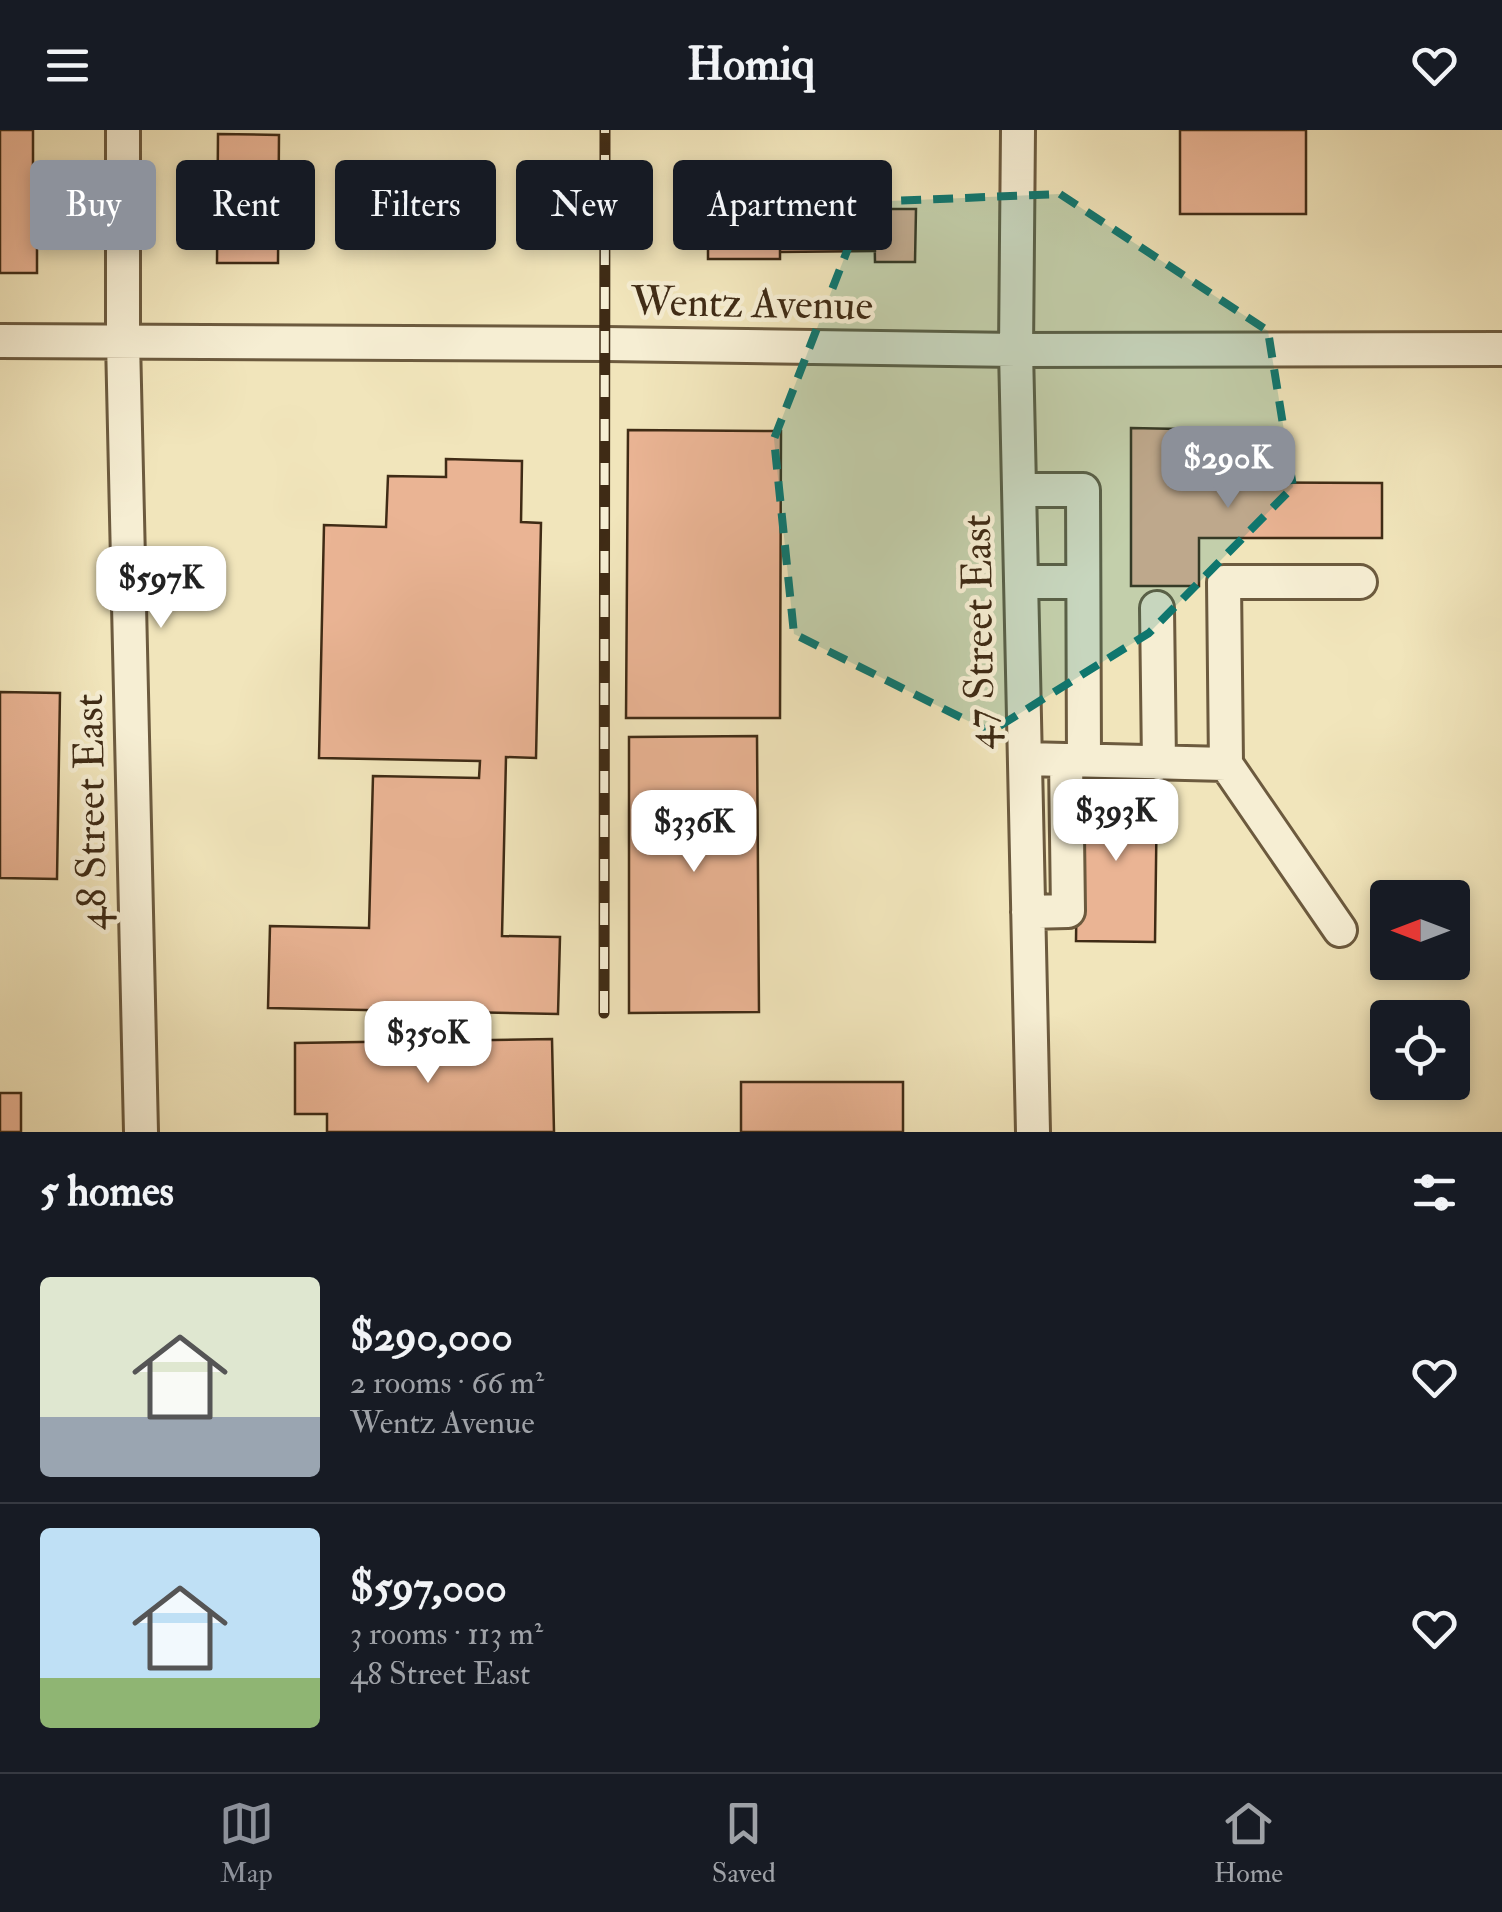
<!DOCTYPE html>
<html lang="en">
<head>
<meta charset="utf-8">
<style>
  body { margin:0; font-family:"IM FELL Double Pica",serif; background:#242831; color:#f1f3f6; height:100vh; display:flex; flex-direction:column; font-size:38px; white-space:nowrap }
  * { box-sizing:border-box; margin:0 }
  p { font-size:32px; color:#9ea1a6 }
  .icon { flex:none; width:55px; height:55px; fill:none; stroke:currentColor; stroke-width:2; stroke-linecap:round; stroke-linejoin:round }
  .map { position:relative; height:1002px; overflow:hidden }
  .sheet { display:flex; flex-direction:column; background:#171b24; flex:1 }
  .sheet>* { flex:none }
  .hud { position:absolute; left:30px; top:30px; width:1000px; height:90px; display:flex; gap:20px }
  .needle { width:65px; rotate:270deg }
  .controls { position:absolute; left:1370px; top:750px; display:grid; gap:20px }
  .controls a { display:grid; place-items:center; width:100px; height:100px; border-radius:10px; background:#171b24; box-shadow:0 5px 15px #0003; font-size:50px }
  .price { position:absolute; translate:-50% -85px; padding:0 22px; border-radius:20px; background:#fff; color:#222; font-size:32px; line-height:65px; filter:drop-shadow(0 2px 5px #0008) }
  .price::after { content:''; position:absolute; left:50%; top:60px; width:30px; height:22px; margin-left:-15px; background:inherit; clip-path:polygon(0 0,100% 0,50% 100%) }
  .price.on { background:#8c9099; color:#fff }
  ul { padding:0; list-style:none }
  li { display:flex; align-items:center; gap:30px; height:250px; padding:0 40px }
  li+li { border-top:2px solid #363941 }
  li span { display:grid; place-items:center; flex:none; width:280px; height:200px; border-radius:10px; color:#555 }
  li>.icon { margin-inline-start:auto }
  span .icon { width:120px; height:120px; fill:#fffc; stroke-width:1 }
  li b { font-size:42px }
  h2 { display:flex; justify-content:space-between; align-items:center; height:120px; padding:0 40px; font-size:42px }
  .tag { padding:0 35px; border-radius:10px; background:#171b24; box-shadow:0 5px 15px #0003; font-size:35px; line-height:90px }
  .tag.on { background:#8c9099; color:#fff }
  header { display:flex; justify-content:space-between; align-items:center; height:130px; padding:0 40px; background:#171b24; font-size:45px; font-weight:700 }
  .dock { display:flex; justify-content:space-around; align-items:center; height:140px; border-top:2px solid #363941; background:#171b24; font-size:28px; color:#9ea1a6 }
  .dock a { display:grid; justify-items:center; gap:5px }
  .dock .on { color:#8c9099 }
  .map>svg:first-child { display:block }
  .building { fill:#eab494; stroke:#3f2b15; stroke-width:2.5 }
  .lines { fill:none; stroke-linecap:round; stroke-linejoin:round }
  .minor-casing { stroke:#6c5a3e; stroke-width:38 }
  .minor { stroke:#f6eed3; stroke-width:32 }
  .rail-casing { stroke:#3f2b15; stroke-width:11 }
  .rail { stroke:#f6eed3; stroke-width:8; stroke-dasharray:22; stroke-linecap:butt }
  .marked { fill:#0f766e; fill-opacity:0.2; stroke:#0f766e; stroke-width:8; stroke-dasharray:20 12; stroke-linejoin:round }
  .labels { text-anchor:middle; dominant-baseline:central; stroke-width:9; stroke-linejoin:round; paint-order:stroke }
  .street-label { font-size:42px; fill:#3f2b15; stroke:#f6eed3 }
</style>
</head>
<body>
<header><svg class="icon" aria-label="menu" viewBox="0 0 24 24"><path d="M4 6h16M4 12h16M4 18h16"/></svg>Homiq<svg class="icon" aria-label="heart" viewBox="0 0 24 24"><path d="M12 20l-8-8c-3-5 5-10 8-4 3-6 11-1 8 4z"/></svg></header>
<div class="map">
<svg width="1502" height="1002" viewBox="0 0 1502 1002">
  <rect width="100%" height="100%" fill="#f1e5bb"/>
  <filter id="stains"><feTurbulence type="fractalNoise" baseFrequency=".002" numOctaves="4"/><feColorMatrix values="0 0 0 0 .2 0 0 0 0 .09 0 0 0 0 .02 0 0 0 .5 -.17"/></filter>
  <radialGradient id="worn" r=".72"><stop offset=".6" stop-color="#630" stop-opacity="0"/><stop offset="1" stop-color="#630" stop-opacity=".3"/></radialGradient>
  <path class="building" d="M 0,0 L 33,0 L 33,49 L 37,49 L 37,143 L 0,143 Z
    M 1180,0 L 1306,0 L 1306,84 L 1180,84 Z
    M 218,4 L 279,5 L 278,133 L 217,133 Z
    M 780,42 L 874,42 L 875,121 L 780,122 Z
    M 708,78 L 780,78 L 780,129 L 708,129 Z
    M 874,79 L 916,79 L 915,132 L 875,132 Z
    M 1131,298 L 1180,299 L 1180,352 L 1382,353 L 1382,408 L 1199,408 L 1199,456 L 1131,456 Z
    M 628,300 L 781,301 L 780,588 L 626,588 Z
    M 446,329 L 522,331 L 521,392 L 541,393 L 536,628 L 506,627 L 502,806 L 560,807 L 558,884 L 268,878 L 270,796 L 369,798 L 373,646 L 479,648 L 480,631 L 319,628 L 324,395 L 386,397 L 388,346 L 446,347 Z
    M 0,562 L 60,563 L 57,749 L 0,748 Z
    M 757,606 L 759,882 L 629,883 L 629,607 Z
    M 1078,655 L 1157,657 L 1155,812 L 1076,811 Z
    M 552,909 L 554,1002 L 327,1002 L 327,984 L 295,984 L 295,913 Z
    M 741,952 L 903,952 L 903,1002 L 741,1002 Z
    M 0,963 L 21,963 L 21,1002 L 0,1002 Z"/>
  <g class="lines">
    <defs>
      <path id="minor" d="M 123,0 L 123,211 L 141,1002
        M 1018,0 L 1016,220 L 1033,1002
        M 0,211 L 606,214 L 1016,220 L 1502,219
        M 1019,360 L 1083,360 L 1084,630
        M 1021,452 L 1082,452
        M 1157,478 L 1159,633
        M 1025,629 L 1226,634 L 1224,452 L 1360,452
        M 1226,634 L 1340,800
        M 1028,782 L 1068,781 L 1066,630"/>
    </defs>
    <use href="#minor" class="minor-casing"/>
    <use href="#minor" class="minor"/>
    <defs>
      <path id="rail" d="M 604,883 L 605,0"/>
    </defs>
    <use href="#rail" class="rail-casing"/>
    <use href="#rail" class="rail"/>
  </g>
  <path class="marked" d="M 1060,64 L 1268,201 L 1293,357 L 1149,503 L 990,602 L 794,504 L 774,309 L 866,72 Z"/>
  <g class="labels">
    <g class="street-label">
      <text transform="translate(752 174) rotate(1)">Wentz Avenue</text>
      <text transform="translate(979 502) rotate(-91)">47 Street East</text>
      <text transform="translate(91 682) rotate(-91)">48 Street East</text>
    </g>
  </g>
  <rect width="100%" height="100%" filter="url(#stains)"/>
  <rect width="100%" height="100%" fill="url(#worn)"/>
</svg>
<div class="controls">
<a><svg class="needle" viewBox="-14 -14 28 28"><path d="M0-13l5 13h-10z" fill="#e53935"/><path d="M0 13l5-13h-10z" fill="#9ea1a6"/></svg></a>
<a><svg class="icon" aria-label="locate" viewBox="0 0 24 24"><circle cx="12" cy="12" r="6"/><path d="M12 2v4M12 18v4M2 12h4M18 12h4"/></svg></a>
</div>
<b class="price on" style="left:1228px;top:381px">$290K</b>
<b class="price" style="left:161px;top:501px">$597K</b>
<b class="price" style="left:1116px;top:734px">$393K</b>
<b class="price" style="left:694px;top:745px">$336K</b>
<b class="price" style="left:428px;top:956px">$350K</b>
<div class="hud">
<a class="tag on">Buy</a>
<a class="tag">Rent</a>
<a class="tag">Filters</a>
<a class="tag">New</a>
<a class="tag">Apartment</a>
</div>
</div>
<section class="sheet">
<h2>5 homes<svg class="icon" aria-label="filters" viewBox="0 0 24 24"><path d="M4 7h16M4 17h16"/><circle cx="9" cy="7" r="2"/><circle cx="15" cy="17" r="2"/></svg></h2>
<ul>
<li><span style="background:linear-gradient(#dfe7d0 70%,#9aa5b1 0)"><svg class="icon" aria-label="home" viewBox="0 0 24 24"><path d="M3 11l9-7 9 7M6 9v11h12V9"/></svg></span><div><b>$290,000</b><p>2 rooms · 66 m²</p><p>Wentz Avenue</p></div><svg class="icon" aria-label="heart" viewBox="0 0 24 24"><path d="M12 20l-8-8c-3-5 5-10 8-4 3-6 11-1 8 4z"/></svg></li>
<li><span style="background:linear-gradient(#bfe0f5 75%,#8fb573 0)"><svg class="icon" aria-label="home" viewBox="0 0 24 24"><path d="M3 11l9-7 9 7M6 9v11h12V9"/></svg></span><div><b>$597,000</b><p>3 rooms · 113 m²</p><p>48 Street East</p></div><svg class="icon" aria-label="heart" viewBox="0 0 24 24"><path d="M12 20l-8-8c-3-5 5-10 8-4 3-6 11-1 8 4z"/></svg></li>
</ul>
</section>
<nav class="dock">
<a class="on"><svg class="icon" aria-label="map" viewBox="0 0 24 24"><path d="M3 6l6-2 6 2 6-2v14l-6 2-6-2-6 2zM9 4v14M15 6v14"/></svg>Map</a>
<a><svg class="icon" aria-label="saved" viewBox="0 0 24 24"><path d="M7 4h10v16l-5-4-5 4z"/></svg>Saved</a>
<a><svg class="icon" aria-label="home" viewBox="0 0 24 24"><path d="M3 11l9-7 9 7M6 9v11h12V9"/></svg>Home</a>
</nav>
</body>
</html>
